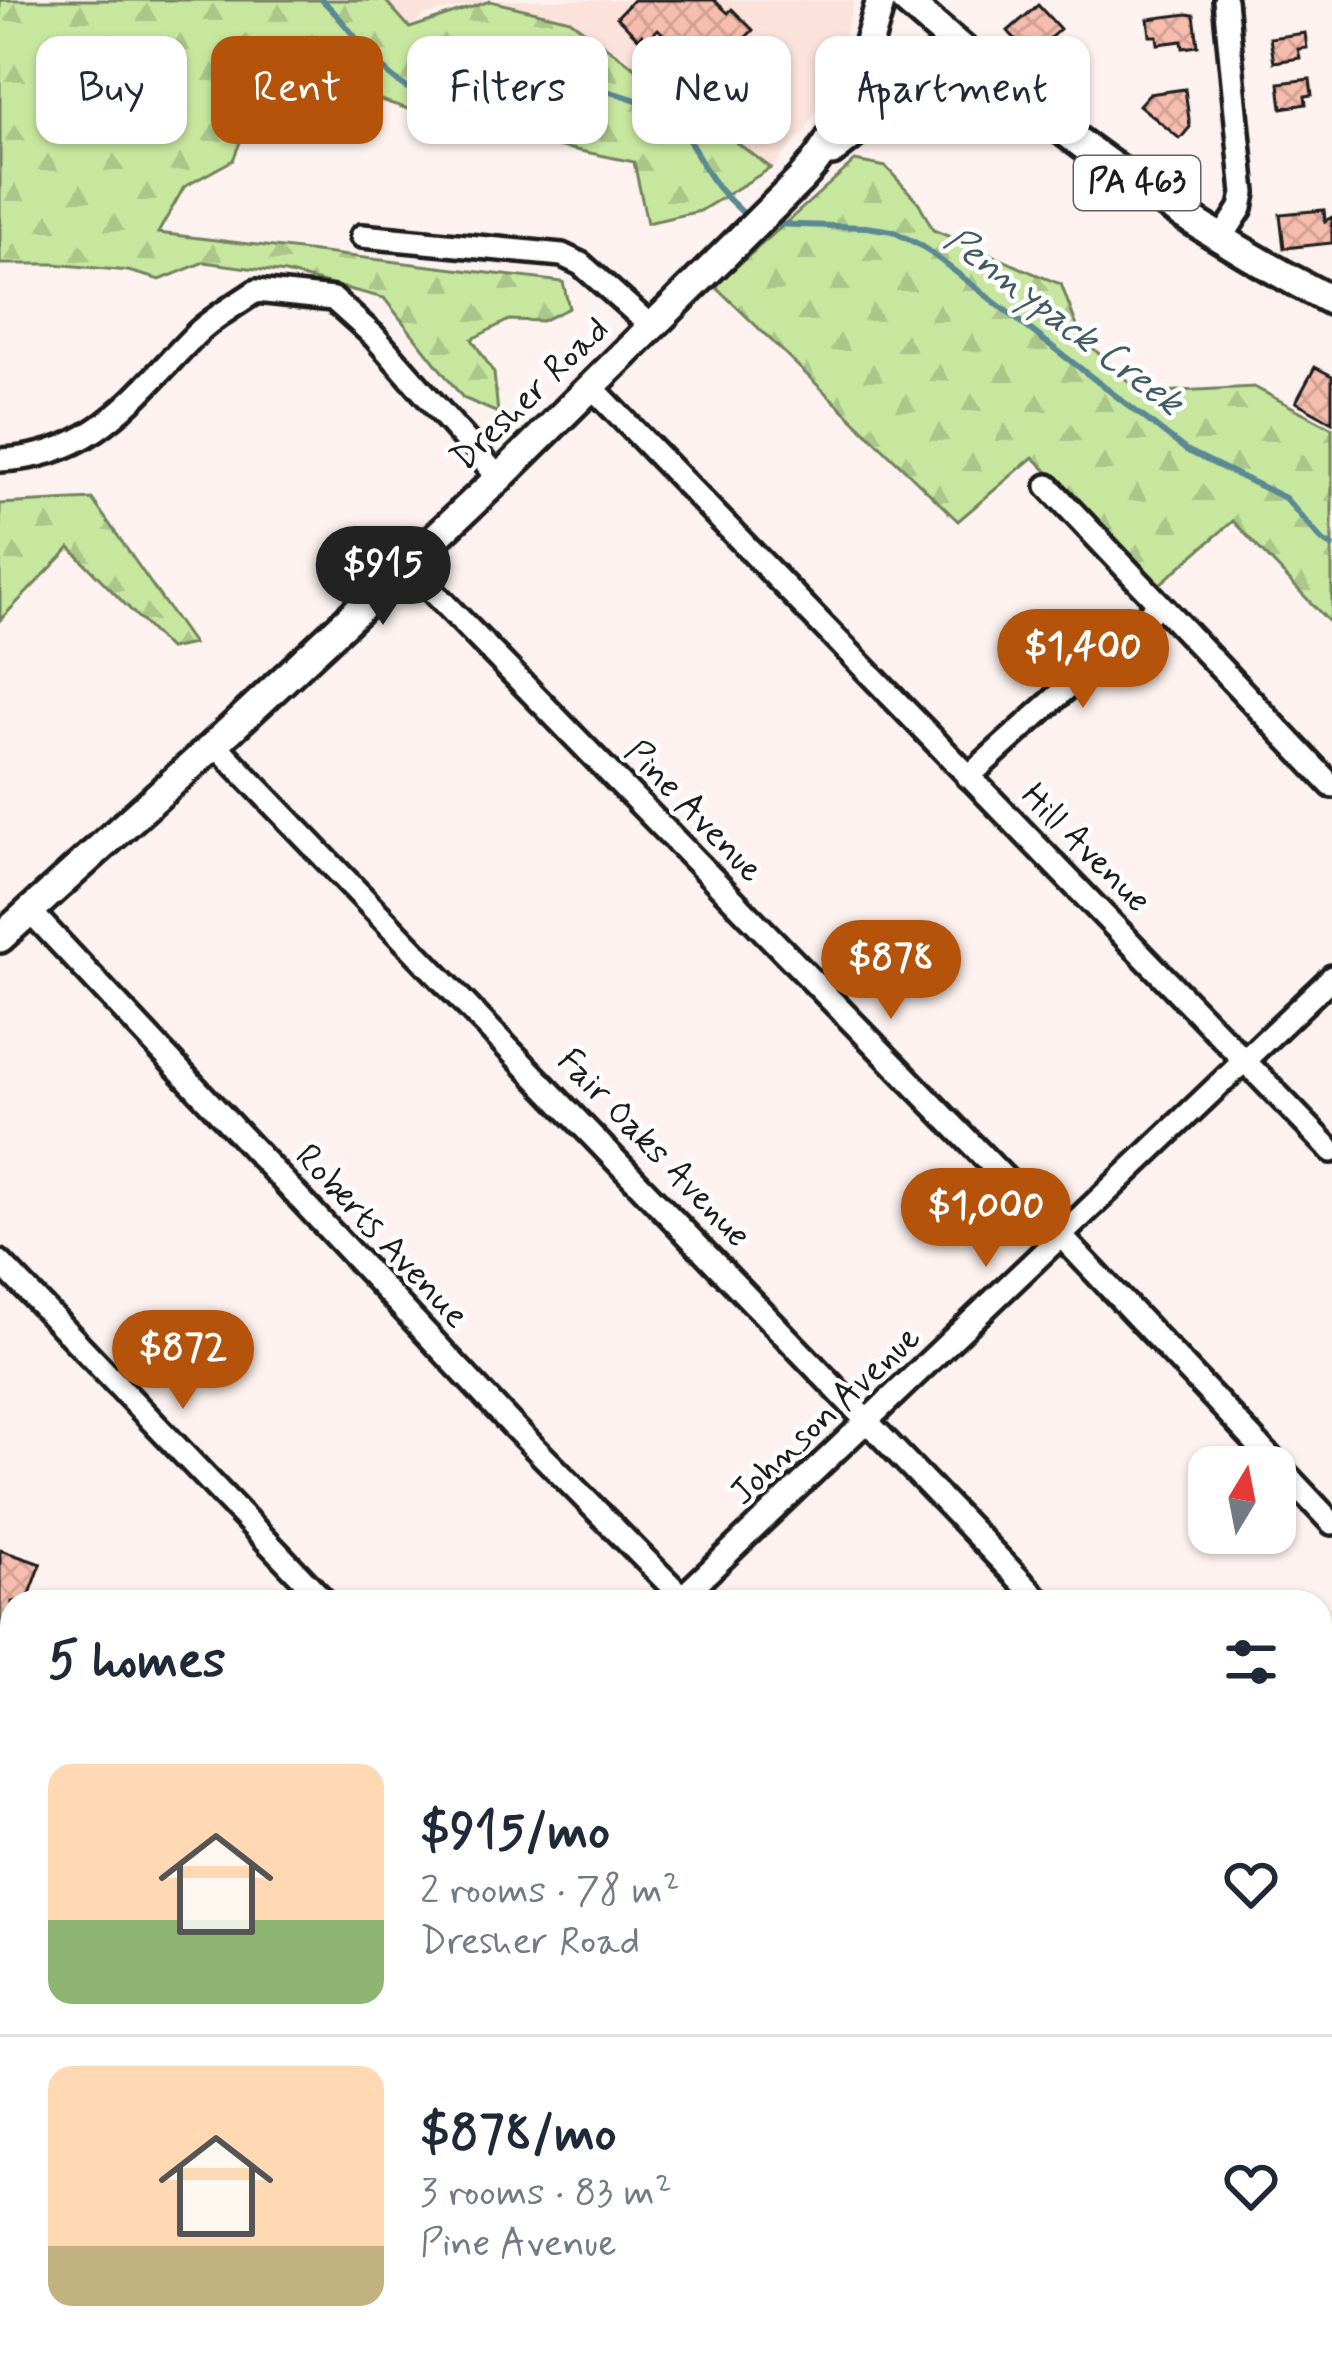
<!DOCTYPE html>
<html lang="en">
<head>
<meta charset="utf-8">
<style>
  body { margin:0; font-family:Mynerve,sans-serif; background:#f6f6f7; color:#1f2937; height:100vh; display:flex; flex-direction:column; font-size:45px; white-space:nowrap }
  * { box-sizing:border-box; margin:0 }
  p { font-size:39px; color:#747a83 }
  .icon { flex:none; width:66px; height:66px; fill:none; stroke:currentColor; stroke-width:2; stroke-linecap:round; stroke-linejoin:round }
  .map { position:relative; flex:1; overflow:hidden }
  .sheet { position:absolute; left:0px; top:1590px; width:1332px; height:768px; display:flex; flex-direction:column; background:#fff; border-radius:36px 36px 0 0; box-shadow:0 3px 9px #0004 }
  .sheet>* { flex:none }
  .hud { position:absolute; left:36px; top:36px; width:1260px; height:108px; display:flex; gap:24px }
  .needle { width:78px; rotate:10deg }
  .tools { position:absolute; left:1188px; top:1446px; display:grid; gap:24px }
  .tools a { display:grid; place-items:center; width:108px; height:108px; border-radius:24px; background:#fff; box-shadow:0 3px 9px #0004; font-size:60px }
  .price { position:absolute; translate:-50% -102px; padding:0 27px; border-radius:42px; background:#b45309; color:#fff; font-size:39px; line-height:78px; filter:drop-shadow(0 3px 6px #0008) }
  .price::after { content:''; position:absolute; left:50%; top:72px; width:36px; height:27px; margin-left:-18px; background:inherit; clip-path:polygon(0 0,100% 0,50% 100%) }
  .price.on { background:#222; color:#fff }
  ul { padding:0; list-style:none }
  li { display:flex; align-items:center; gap:36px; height:300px; padding:0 48px }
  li+li { border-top:3px solid #e0e1e3 }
  li span { display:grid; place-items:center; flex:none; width:336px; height:240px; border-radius:24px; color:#555 }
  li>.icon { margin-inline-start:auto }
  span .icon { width:144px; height:144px; fill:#fffc; stroke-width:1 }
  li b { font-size:51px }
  h2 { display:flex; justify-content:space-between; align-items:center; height:144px; padding:0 48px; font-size:51px }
  .pill { padding:0 42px; border-radius:24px; background:#fff; box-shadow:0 3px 9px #0004; font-size:42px; line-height:108px }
  .pill.on { background:#b45309; color:#fff }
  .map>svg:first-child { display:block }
  .built { fill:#fbe2db }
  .forest { fill:url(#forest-firs); stroke:#72825e; stroke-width:3 }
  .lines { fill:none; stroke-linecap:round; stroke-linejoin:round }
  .stream { stroke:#5a8993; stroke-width:6 }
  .building { fill:url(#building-cross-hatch); stroke:#1c1c1c; stroke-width:3 }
  .minor-casing { stroke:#1c1c1c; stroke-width:30 }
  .major-casing { stroke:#1c1c1c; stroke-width:36 }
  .minor { stroke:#fff; stroke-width:21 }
  .major { stroke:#fff; stroke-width:27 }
  .labels { text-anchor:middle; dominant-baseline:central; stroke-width:9; stroke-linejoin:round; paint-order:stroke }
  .shield { fill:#fff; stroke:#606060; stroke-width:3 }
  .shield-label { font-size:33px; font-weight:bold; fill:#1c1c1c }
  .street-label { font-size:36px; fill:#1c1c1c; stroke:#fff }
  .water-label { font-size:39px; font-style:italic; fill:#405c62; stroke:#fff }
</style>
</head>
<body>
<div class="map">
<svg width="1332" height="2358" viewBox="0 0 1332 2358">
  <defs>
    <pattern id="forest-firs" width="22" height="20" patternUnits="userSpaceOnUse" patternTransform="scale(3)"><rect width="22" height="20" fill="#c7e79f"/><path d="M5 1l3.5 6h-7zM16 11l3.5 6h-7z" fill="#aac688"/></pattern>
    <pattern id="building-cross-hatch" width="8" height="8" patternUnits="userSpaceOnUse" patternTransform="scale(3)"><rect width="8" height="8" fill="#f6bcad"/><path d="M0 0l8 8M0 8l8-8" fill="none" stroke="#d2a194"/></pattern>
  </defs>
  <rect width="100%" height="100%" fill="#fdf2ef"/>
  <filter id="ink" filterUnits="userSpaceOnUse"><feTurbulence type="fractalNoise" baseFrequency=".00833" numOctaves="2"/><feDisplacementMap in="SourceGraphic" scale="24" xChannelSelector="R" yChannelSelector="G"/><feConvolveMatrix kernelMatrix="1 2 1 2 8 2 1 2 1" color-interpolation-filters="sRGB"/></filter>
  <g filter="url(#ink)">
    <path class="built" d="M 378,0 L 853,0 L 854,3 L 830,81 L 805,132 L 771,168 L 565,29 L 490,1 L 424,15 L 406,32 Z"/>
    <path class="forest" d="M 0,0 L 385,0 L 410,28 L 490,1 L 570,20 L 771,168 L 700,211 L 647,223 L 634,162 L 464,127 L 303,75 L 258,97 L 233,160 L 184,187 L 158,233 L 563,282 L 569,308 L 542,321 L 509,320 L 472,339 L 494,373 L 498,413 L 463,398 L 384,298 L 285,273 L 204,262 L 160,280 L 128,271 L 54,264 L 0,264 Z
      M 855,161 L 886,167 L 919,203 L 933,230 C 977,247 1017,268 1061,284 L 1081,337 L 1141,393 L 1254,387 L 1332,428 L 1332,625 L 1233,521 L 1160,584 L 1033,457 L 958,521 L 715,286 Z
      M 92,499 L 193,644 L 169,649 L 70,548 L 0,620 L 0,504 Z"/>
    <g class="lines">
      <path class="stream" d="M 322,0 C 352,27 376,73 413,91 C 452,110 500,86 539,83 C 567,81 632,94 655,109 C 697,134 690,153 717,186 C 726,198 739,208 749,219
        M 767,224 L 866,227 L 892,231 L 922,246 L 1186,450 L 1285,498 L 1323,541 L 1332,546"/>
    </g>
    <path class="building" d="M 633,0 L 714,0 L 728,13 L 732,9 L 753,30 L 744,39 L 751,46 L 747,50 L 750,53 L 729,75 L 726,72 L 720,78 L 700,58 L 694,64 L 658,29 L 647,40 L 642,34 L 638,38 L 617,17 Z
      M 1038,5 L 1060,29 L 1030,56 L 1008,31 Z
      M 1187,14 L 1194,15 L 1198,46 L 1183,48 L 1182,41 L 1158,44 L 1157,36 L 1150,36 L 1148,19 Z
      M 1305,33 L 1307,48 L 1298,49 L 1300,58 L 1274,62 L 1270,38 Z
      M 1310,79 L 1312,95 L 1305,96 L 1306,104 L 1282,108 L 1279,83 Z
      M 1185,89 L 1190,127 L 1180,139 L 1139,105 L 1149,94 Z
      M 1324,210 L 1325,221 L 1332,217 L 1332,243 L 1284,248 L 1280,214 Z
      M 1315,367 L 1332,376 L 1332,422 L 1296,402 Z
      M 0,1550 L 41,1564 L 27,1602 L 12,1602 L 12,1645 L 0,1678 Z
      M 0,1722 L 6,1728 L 12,1726 L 12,1809 L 0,1828 Z"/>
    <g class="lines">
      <defs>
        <path id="minor" d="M 362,236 L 562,255 L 581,264 L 653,328
          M 1221,239 L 1241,208 L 1244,193 L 1225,0
          M 591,386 L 1332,1151
          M 0,460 C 95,457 135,395 196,334 C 213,317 236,305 256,291 L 333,299 L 373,335 L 499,478
          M 1048,486 L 1332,786
          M 405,563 L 1062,1237 L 1332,1523
          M 215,744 L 1041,1602
          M 968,777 L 1160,604
          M 31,912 L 513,1426 L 687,1602
          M 0,1262 L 325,1602
          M 677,1602 L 1332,977
          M 1320,1896 L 1332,1908
          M 0,2235 L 12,2247
          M 1320,2269 L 1332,2282
          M 106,2346 L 118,2358
          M 1037,2346 L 1048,2358"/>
        <path id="major" d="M 905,0 C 1036,116 1176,221 1332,301
          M 832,151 L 876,116 L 933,59 L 956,45
          M 0,938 L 215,744 L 499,478 L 800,180 C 848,129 862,66 881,0"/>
      </defs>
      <use href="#minor" class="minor-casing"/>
      <use href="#major" class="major-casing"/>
      <use href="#minor" class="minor"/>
      <use href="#major" class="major"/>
    </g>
  </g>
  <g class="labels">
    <rect class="shield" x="1074" y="156" width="126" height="54" rx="9"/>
    <g class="shield-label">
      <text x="1137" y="183">PA 463</text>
    </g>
    <g class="street-label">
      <text transform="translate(531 395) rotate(-44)">Dresher Road</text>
      <text transform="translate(693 812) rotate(46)">Pine Avenue</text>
      <text transform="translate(1085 849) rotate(45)">Hill Avenue</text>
      <text transform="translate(653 1149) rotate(46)">Fair Oaks Avenue</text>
      <text transform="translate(381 1237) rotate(47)">Roberts Avenue</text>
      <text transform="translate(826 1416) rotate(-43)">Johnson Avenue</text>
    </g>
    <g class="water-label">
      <text transform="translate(1063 322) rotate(37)">Pennypack Creek</text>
    </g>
  </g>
</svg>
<div class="tools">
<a><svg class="needle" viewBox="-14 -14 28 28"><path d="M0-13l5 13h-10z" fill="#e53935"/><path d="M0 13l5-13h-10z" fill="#747a83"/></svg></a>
</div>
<b class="price on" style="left:383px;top:628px">$915</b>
<b class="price" style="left:1083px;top:711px">$1,400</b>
<b class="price" style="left:891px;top:1022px">$878</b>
<b class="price" style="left:986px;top:1270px">$1,000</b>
<b class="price" style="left:183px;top:1412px">$872</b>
<div class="hud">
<a class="pill">Buy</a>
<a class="pill on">Rent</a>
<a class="pill">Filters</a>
<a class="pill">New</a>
<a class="pill">Apartment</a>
</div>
<section class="sheet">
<h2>5 homes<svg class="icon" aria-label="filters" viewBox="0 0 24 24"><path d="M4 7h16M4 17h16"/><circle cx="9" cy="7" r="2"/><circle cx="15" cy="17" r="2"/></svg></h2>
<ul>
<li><span style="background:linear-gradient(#ffd9b3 65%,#8fb573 0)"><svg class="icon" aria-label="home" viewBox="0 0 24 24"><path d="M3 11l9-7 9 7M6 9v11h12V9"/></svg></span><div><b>$915/mo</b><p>2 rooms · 78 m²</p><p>Dresher Road</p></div><svg class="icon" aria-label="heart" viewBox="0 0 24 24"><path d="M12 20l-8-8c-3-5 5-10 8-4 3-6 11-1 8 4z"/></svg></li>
<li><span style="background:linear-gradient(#ffd9b3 75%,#c2b280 0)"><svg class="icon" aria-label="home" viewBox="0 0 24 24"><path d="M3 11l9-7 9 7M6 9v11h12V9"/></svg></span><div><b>$878/mo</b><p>3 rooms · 83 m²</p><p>Pine Avenue</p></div><svg class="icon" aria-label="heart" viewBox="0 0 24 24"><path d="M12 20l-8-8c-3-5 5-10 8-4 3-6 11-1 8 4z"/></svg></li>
</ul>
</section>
</div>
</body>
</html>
